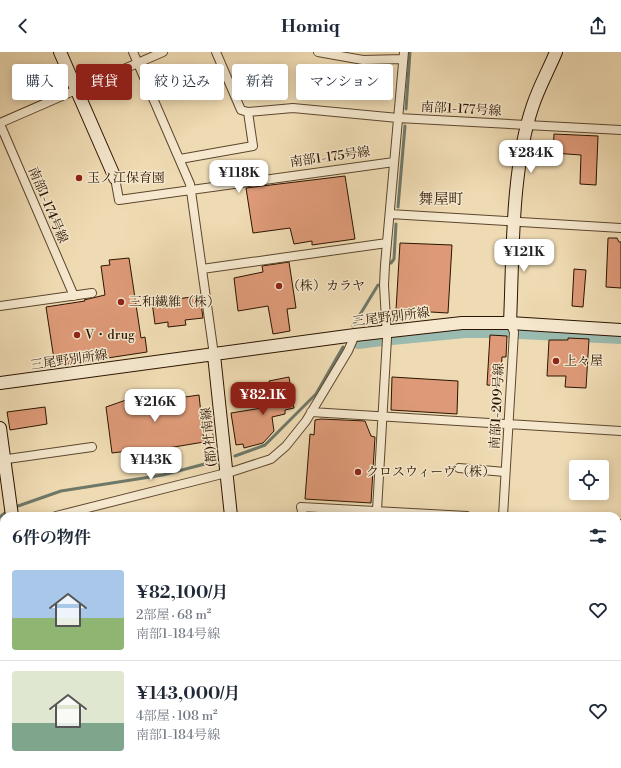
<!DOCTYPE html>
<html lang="ja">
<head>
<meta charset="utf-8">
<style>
  body { margin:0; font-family:"Libre Bodoni","Noto Serif JP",serif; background:#f6f6f7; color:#1f2937; height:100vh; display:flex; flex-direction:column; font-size:15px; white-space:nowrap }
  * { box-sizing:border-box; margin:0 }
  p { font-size:13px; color:#747a83 }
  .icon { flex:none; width:22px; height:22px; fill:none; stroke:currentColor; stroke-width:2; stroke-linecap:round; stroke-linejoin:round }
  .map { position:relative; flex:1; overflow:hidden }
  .drawer { position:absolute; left:0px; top:460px; width:621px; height:256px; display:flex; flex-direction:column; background:#fff; border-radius:12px 12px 0 0; box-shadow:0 2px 10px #0003 }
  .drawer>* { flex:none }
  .banner { position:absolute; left:12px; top:12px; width:400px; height:36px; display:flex; gap:8px }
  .fabs { position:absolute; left:569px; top:408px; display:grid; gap:8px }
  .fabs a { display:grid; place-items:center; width:40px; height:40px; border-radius:4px; background:#fff; box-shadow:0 2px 10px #0003; font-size:20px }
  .price { position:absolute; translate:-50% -34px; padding:0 9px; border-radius:8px; background:#fff; color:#222; font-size:13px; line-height:26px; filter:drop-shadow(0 1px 2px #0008) }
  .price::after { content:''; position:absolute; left:50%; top:24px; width:12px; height:9px; margin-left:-6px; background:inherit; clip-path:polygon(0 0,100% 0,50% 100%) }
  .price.active { background:#8f2418; color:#fff }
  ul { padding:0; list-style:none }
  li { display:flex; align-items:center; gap:12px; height:100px; padding:0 12px }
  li+li { border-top:1px solid #e0e1e3 }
  li span { display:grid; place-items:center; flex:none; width:112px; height:80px; border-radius:4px; color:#555 }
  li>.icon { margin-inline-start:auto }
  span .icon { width:48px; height:48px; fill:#fffc; stroke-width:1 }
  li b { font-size:17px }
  h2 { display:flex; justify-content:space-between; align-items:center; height:48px; padding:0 12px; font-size:17px }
  .pill { padding:0 14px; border-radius:4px; background:#fff; box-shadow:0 2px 10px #0003; font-size:14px; line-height:36px }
  .pill.active { background:#8f2418; color:#fff }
  header { display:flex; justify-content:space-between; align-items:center; height:52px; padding:0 12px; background:#fff; font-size:18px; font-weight:800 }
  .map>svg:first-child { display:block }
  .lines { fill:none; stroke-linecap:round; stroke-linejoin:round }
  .stream { stroke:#6e7869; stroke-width:3 }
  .canal { stroke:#9abbaf; stroke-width:10 }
  .building { fill:#de9a78; stroke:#2b1400 }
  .street-casing { stroke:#5c462d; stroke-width:10 }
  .secondary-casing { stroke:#2b1400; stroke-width:14 }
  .street { stroke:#f5e8ce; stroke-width:8 }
  .secondary { stroke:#f5e8ce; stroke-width:12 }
  .poi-dot { fill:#8f2418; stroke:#f5e8ce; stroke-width:1.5 }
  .labels { text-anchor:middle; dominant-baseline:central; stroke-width:3; stroke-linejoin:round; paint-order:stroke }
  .street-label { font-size:13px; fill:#2b1400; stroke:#f5e8ce }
  .poi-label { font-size:13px; fill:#2b1400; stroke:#f5e8ce; text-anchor:start }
  .quarter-label { font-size:15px; fill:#2b1400; stroke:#f5e8ce }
</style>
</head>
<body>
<header><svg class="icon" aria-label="back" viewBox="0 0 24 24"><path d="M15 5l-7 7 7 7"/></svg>Homiq<svg class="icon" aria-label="share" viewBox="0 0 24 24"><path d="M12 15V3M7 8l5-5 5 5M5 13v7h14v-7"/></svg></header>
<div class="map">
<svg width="621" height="716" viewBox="0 0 621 716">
  <rect width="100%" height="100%" fill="#efdbb3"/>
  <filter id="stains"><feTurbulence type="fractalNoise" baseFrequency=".005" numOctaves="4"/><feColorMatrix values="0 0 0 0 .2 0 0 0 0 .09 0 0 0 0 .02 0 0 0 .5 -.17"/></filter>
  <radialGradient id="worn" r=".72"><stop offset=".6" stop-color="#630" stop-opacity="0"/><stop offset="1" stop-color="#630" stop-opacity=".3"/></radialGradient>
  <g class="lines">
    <path class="stream" d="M 406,57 L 410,0
      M 398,155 L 405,74
      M 391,211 L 394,207 L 396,172
      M 353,274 L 378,233
      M 235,404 L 265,393 L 316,342 L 343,295
      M 18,454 L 61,439 L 163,423 L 216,409
      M 0,465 L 5,461"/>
    <path class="canal" d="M 519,282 L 621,287
      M 392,288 L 465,281 L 509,281
      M 358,292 L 382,289"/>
  </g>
  <path class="building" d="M 554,82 L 598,84 L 596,133 L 580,132 L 581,103 L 553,101 Z
    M 345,124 L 355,187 L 312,193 L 312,189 L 294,192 L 290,176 L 253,181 L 246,136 Z
    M 608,186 L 617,186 L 619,190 L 621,190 L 621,236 L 606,235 Z
    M 400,191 L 452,193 L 448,261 L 396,258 Z
    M 129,206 L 141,286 L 145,285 L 147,300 L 55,314 L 46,255 L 85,249 L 84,248 L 105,243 L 101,214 L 110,213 L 109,208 Z
    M 289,210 L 296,256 L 287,257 L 290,279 L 273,282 L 268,254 L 238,259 L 234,226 L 263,220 L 262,214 Z
    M 574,217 L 586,218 L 583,255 L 572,254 Z
    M 200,244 L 203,266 L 185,268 L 186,273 L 168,275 L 168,270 L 155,272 L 152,250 Z
    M 490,283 L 507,284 L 506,305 L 502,305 L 500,334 L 487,333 Z
    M 568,286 L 589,287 L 586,336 L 565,335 L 566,324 L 547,324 L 549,288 L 568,288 Z
    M 289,325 L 294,356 L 285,358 L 285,362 L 272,365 L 274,379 L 263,391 L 244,396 L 243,392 L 236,393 L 231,361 L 274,354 L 269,329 Z
    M 392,325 L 458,329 L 457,362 L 391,358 Z
    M 180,342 L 185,345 L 199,343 L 204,390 L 144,400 L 144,397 L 112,401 L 106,355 L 126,348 Z
    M 45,355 L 47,372 L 10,378 L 7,360 Z
    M 321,367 L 365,369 L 371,384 L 375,385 L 371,451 L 305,447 L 310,382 L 314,383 L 315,368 Z"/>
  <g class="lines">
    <defs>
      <path id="street" d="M 133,0 L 190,132 L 214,303
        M 216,0 L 241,58 L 248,60 L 293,56 L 398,66 L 621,78
        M 318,0 L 363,8 L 403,7
        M 0,71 L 163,0
        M 0,72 L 74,244
        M 180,107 L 253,94 L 248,60
        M 115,126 L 119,148 L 394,110
        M 390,162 L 621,176
        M 202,217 L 387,191
        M 0,254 L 92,241
        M 311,360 L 621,379
        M 0,408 L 92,395
        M 459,416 L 505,420
        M 377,458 L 387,286 L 384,233 L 385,213 L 404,0
        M 56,464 L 234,419 L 271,407 L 286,394 L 306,369 L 348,299 L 355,283
        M 303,464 L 301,455 L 467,464
        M 503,464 L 514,280 L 510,271
        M 617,472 L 621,472
        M 0,492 L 4,490
        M 617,513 L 621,513
        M 617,568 L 621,568
        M 0,572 L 4,572
        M 0,665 L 4,664
        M 617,676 L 621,676
        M 336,712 L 337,716"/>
      <path id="secondary" d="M 60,0 L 115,126
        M 510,271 C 513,203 511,117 533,53 C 539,35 549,17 556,0
        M 214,303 L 231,464
        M 0,331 L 355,283 L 462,271 L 510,271 L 621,278
        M 0,376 L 12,464
        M 261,712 L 261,716"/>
    </defs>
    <use href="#street" class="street-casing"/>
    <use href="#secondary" class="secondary-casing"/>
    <use href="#street" class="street"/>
    <use href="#secondary" class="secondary"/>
  </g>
  <g class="poi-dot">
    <circle cx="79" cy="126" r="4"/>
    <circle cx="279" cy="234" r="4"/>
    <circle cx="121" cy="250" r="4"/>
    <circle cx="77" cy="283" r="4"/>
    <circle cx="556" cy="309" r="4"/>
    <circle cx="358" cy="420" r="4"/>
  </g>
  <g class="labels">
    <g class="street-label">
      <text transform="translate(461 57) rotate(3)">南部1-177号線</text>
      <text transform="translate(330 105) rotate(-8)">南部1-175号線</text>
      <text transform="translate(48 153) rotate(67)">南部1-174号線</text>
      <text transform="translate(391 265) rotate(-7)">三尾野別所線</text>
      <text transform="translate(69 308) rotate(-8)">三尾野別所線</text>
      <text transform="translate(497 354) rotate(-87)">南部1-209号線</text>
      <text transform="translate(209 385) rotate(-96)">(都)社南線</text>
    </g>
    <g class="poi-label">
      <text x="87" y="126">玉ノ江保育園</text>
      <text x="287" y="234">（株）カラヤ</text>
      <text x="129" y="250">三和繊維（株）</text>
      <text x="85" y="283">V・drug</text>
      <text x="564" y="309">上々屋</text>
      <text x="366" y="420">クロスウィーヴ（株）</text>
    </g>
    <g class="quarter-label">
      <text x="441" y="147">舞屋町</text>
    </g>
  </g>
  <rect width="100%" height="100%" filter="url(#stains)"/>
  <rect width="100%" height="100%" fill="url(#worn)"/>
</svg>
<div class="fabs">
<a><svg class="icon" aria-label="locate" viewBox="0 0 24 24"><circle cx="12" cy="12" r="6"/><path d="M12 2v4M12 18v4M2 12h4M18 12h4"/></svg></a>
</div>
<b class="price" style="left:531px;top:122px">¥284K</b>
<b class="price" style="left:239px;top:142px">¥118K</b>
<b class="price" style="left:524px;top:221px">¥121K</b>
<b class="price active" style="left:263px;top:364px">¥82.1K</b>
<b class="price" style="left:155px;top:371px">¥216K</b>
<b class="price" style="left:151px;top:429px">¥143K</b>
<div class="banner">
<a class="pill">購入</a>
<a class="pill active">賃貸</a>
<a class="pill">絞り込み</a>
<a class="pill">新着</a>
<a class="pill">マンション</a>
</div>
<section class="drawer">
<h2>6件の物件<svg class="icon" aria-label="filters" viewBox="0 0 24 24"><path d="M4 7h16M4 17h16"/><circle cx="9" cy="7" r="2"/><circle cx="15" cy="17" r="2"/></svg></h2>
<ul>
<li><span style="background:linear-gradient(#a9c7e8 60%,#8fb573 0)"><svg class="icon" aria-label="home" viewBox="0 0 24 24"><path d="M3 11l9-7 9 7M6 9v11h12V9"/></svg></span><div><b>¥82,100/月</b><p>2部屋 · 68 m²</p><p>南部1-184号線</p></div><svg class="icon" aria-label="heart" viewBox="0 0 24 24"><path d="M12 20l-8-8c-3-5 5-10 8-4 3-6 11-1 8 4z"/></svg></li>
<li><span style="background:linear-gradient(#dfe7d0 65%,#7fa58c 0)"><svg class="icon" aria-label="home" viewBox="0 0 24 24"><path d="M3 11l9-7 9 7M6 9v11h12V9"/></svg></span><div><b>¥143,000/月</b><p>4部屋 · 108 m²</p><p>南部1-184号線</p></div><svg class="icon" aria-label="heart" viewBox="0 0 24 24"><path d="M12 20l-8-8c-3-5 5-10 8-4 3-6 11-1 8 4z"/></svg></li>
</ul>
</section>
</div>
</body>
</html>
